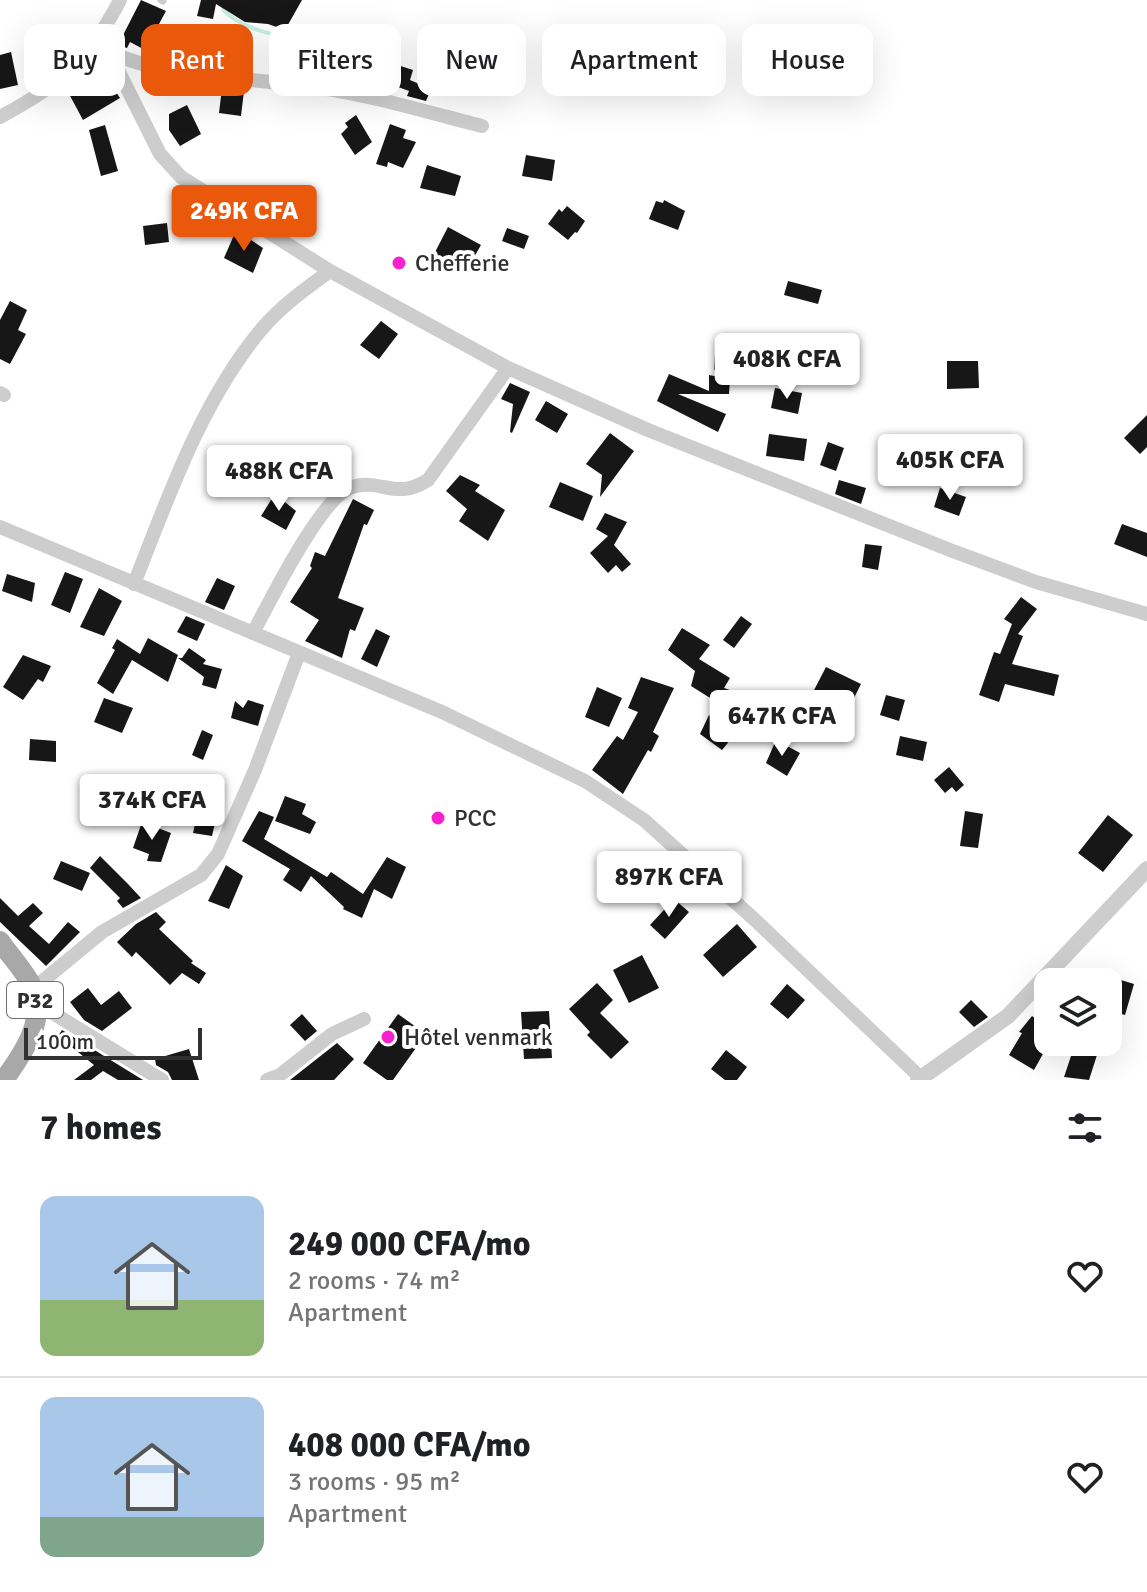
<!DOCTYPE html>
<html lang="en">
<head>
<meta charset="utf-8">
<style>
  body { margin:0; font-family:Signika,sans-serif; background:#f2f2f2; color:#202124; height:100vh; display:flex; flex-direction:column; font-size:30px; white-space:nowrap }
  * { box-sizing:border-box; margin:0 }
  p { font-size:26px; color:#757577 }
  .icon { flex:none; width:44px; height:44px; fill:none; stroke:currentColor; stroke-width:2; stroke-linecap:round; stroke-linejoin:round }
  .map { position:relative; height:1080px; overflow:hidden }
  .side { display:flex; flex-direction:column; background:#fff; flex:1 }
  .side>* { flex:none }
  .guide { position:absolute; left:24px; top:24px; width:1100px; height:72px; display:flex; gap:16px }
  .tools { position:absolute; left:1034px; top:968px; display:grid; gap:16px }
  .tools a { display:grid; place-items:center; width:88px; height:88px; border-radius:16px; background:#fff; box-shadow:0 8px 32px #0002; font-size:40px }
  .scale { position:absolute; left:24px; bottom:20px; width:178px; box-sizing:border-box; padding-left:8px; border:4px solid #303030; border-top:0; font-size:22px; line-height:28px; white-space:nowrap; color:#303030; -webkit-text-stroke:6px #fff; paint-order:stroke }
  .price { position:absolute; translate:-50% -68px; padding:0 18px; border-radius:8px; background:#fff; color:#222; font-size:26px; line-height:52px; filter:drop-shadow(0 2px 4px #0008) }
  .price::after { content:''; position:absolute; left:50%; top:48px; width:24px; height:18px; margin-left:-12px; background:inherit; clip-path:polygon(0 0,100% 0,50% 100%) }
  .price.selected { background:#ea580c; color:#fff }
  ul { padding:0; list-style:none }
  li { display:flex; align-items:center; gap:24px; height:200px; padding:0 40px }
  li+li { border-top:2px solid #e0e0e0 }
  li span { display:grid; place-items:center; flex:none; width:224px; height:160px; border-radius:16px; color:#555 }
  li>.icon { margin-inline-start:auto }
  span .icon { width:96px; height:96px; fill:#fffc; stroke-width:1 }
  li b { font-size:34px }
  h2 { display:flex; justify-content:space-between; align-items:center; height:96px; padding:0 40px; font-size:34px }
  .chip { padding:0 28px; border-radius:16px; background:#fff; box-shadow:0 8px 32px #0002; font-size:28px; line-height:72px }
  .chip.selected { background:#ea580c; color:#fff }
  .map>svg:first-child { display:block }
  .lines { fill:none; stroke-linecap:round; stroke-linejoin:round }
  .stream { stroke:#c7f0e2; stroke-width:4 }
  .building { fill:#171717 }
  .service { stroke:#cdcdcd; stroke-width:7 }
  .minor { stroke:#cdcdcd; stroke-width:14 }
  .tertiary { stroke:#cdcdcd; stroke-width:16 }
  .primary { stroke:#a8a8a8; stroke-width:20 }
  .poi-dot { fill:#f722cd; stroke:#fff; stroke-width:3 }
  .labels { text-anchor:middle; dominant-baseline:central; stroke-width:8; stroke-linejoin:round; paint-order:stroke }
  .shield { fill:#fff; stroke:#6e6e6e; stroke-width:2 }
  .shield-label { font-size:22px; font-weight:bold; fill:#303030 }
  .poi-label { font-size:24px; fill:#303030; stroke:#fff; text-anchor:start }
</style>
</head>
<body>
<div class="map">
<svg width="1147" height="1080" viewBox="0 0 1147 1080">
  <rect width="100%" height="100%" fill="#fff"/>
  <g class="lines">
    <path class="stream" d="M 224,0 L 223,10 C 253,39 306,39 345,43"/>
  </g>
  <path class="building" d="M 141,0 L 166,11 L 145,50 L 130,42 L 127,48 L 118,45 Z
    M 201,0 L 302,0 L 285,30 L 268,24 L 245,22 L 216,4 L 213,19 L 197,16 Z
    M 11,52 L 18,85 L 0,89 L 0,55 Z
    M 385,61 L 413,70 L 410,80 L 431,89 L 426,101 L 407,96 L 409,91 L 379,80 Z
    M 106,77 L 120,98 L 83,120 L 68,92 L 82,84 L 85,88 Z
    M 222,88 L 244,91 L 241,116 L 219,113 Z
    M 187,105 L 201,134 L 180,146 L 169,130 L 169,114 Z
    M 356,115 L 372,142 L 355,155 L 341,134 L 348,127 L 345,123 Z
    M 390,124 L 406,130 L 403,138 L 416,142 L 403,168 L 388,162 L 387,167 L 376,164 Z
    M 105,125 L 118,171 L 101,176 L 89,130 Z
    M 526,155 L 555,160 L 552,181 L 522,176 Z
    M 427,165 L 461,176 L 455,196 L 420,188 Z
    M 664,200 L 685,211 L 678,230 L 649,219 L 656,201 L 663,203 Z
    M 567,206 L 585,221 L 577,233 L 575,232 L 568,240 L 548,224 L 559,209 L 562,212 Z
    M 167,223 L 169,242 L 145,245 L 143,226 Z
    M 448,227 L 481,245 L 466,271 L 444,257 L 441,263 L 432,258 Z
    M 507,228 L 529,236 L 524,249 L 502,241 Z
    M 234,235 L 244,240 L 245,236 L 263,248 L 253,273 L 224,258 Z
    M 788,281 L 822,290 L 818,304 L 784,295 Z
    M 10,301 L 27,310 L 18,330 L 26,334 L 10,364 L 0,359 L 0,320 Z
    M 381,321 L 398,334 L 379,359 L 360,345 Z
    M 743,347 L 766,347 L 766,370 L 714,370 L 715,353 L 743,354 Z
    M 947,361 L 978,361 L 979,388 L 947,389 Z
    M 669,374 L 709,391 L 709,375 L 730,379 L 729,394 L 678,394 L 726,414 L 718,432 L 657,401 Z
    M 510,383 L 530,392 L 512,433 L 510,432 L 513,404 L 501,399 Z
    M 775,388 L 802,393 L 798,414 L 771,408 Z
    M 546,401 L 568,414 L 557,433 L 535,420 Z
    M 1147,415 L 1147,447 L 1140,454 L 1124,438 Z
    M 610,433 L 634,451 L 600,497 L 602,475 L 586,464 Z
    M 769,434 L 807,439 L 804,461 L 766,456 Z
    M 828,442 L 844,448 L 836,471 L 820,465 Z
    M 460,475 L 480,485 L 475,491 L 505,510 L 488,541 L 459,521 L 467,509 L 446,491 Z
    M 839,480 L 866,488 L 861,504 L 835,494 Z
    M 560,482 L 593,496 L 583,521 L 549,507 Z
    M 940,488 L 966,497 L 959,516 L 934,507 Z
    M 280,498 L 296,511 L 286,530 L 261,516 L 271,500 L 277,502 Z
    M 353,499 L 374,510 L 367,525 L 364,524 L 338,598 L 364,608 L 355,631 L 350,629 L 342,658 L 305,641 L 319,620 L 290,602 L 312,568 L 310,566 L 315,552 L 325,556 Z
    M 605,513 L 627,522 L 614,545 L 631,564 L 622,572 L 616,565 L 608,573 L 590,553 L 608,536 L 596,529 Z
    M 1122,524 L 1147,533 L 1147,557 L 1114,544 Z
    M 865,544 L 882,546 L 878,570 L 862,567 Z
    M 65,572 L 83,579 L 70,613 L 51,605 Z
    M 7,574 L 35,583 L 32,602 L 2,591 Z
    M 217,578 L 235,586 L 224,610 L 205,602 Z
    M 99,588 L 122,601 L 104,636 L 80,627 Z
    M 1021,597 L 1037,609 L 1018,634 L 1023,636 L 1012,664 L 1059,675 L 1054,696 L 1005,684 L 999,702 L 979,695 L 994,652 L 1000,654 L 1012,624 L 1004,619 Z
    M 186,616 L 205,624 L 197,641 L 177,632 Z
    M 741,616 L 752,624 L 734,648 L 723,640 Z
    M 682,628 L 710,645 L 699,659 L 730,678 L 724,688 L 758,700 L 750,721 L 713,707 L 715,701 L 691,686 L 695,671 L 668,650 Z
    M 376,629 L 390,636 L 377,667 L 361,659 Z
    M 148,638 L 178,655 L 168,682 L 132,660 L 113,694 L 97,683 L 115,650 L 112,648 L 117,639 L 140,654 Z
    M 189,648 L 206,660 L 203,664 L 222,669 L 216,689 L 202,685 L 204,677 L 178,658 L 182,658 Z
    M 23,655 L 51,666 L 43,682 L 38,679 L 23,700 L 3,687 Z
    M 826,667 L 861,684 L 847,712 L 812,694 Z
    M 641,677 L 674,688 L 653,732 L 659,736 L 651,752 L 648,750 L 623,794 L 592,770 L 617,736 L 623,740 L 638,712 L 628,708 Z
    M 597,687 L 622,698 L 609,727 L 585,717 Z
    M 886,695 L 905,700 L 899,721 L 880,715 Z
    M 104,698 L 133,708 L 122,733 L 94,722 Z
    M 248,700 L 264,705 L 258,726 L 231,718 L 235,701 L 243,708 Z
    M 709,715 L 736,733 L 722,750 L 700,734 Z
    M 202,730 L 213,735 L 203,760 L 192,755 Z
    M 900,736 L 927,742 L 923,761 L 896,755 Z
    M 30,739 L 56,741 L 56,762 L 29,760 Z
    M 776,740 L 800,753 L 787,776 L 766,763 Z
    M 949,767 L 964,785 L 956,792 L 952,787 L 945,793 L 934,780 Z
    M 285,796 L 306,804 L 302,814 L 316,822 L 310,834 L 275,821 Z
    M 259,811 L 274,817 L 264,839 L 327,877 L 331,872 L 363,894 L 387,857 L 406,867 L 392,899 L 374,889 L 362,918 L 343,909 L 344,907 L 311,876 L 301,892 L 283,880 L 290,869 L 242,841 Z
    M 965,811 L 983,814 L 978,848 L 960,846 Z
    M 197,815 L 216,819 L 212,836 L 193,833 Z
    M 1108,815 L 1133,835 L 1103,872 L 1078,853 Z
    M 142,822 L 171,833 L 161,862 L 147,861 L 149,854 L 133,848 Z
    M 100,856 L 128,884 L 141,898 L 123,908 L 117,901 L 120,898 L 90,868 Z
    M 61,861 L 90,873 L 82,891 L 53,879 Z
    M 226,865 L 243,876 L 229,909 L 208,901 Z
    M 0,898 L 18,916 L 33,903 L 43,913 L 29,926 L 49,944 L 68,922 L 80,932 L 46,966 L 0,922 Z
    M 674,899 L 689,912 L 665,939 L 650,925 Z
    M 156,912 L 166,922 L 159,929 L 193,961 L 191,963 L 206,973 L 199,984 L 182,973 L 170,985 L 136,952 L 132,957 L 117,942 L 136,924 Z
    M 737,924 L 757,947 L 723,977 L 703,955 Z
    M 642,955 L 659,988 L 629,1003 L 613,970 Z
    M 1108,976 L 1134,984 L 1125,1015 L 1108,1010 Z
    M 597,983 L 613,1000 L 600,1013 L 629,1042 L 611,1059 L 587,1035 L 590,1032 L 569,1009 Z
    M 787,984 L 805,1000 L 788,1019 L 770,1004 Z
    M 88,988 L 101,1005 L 119,991 L 132,1008 L 102,1031 L 84,1020 L 70,1002 Z
    M 971,1000 L 988,1017 L 974,1027 L 959,1012 Z
    M 549,1011 L 552,1058 L 524,1059 L 521,1012 Z
    M 302,1014 L 317,1031 L 305,1041 L 290,1025 Z
    M 398,1014 L 426,1034 L 393,1080 L 387,1080 L 363,1063 Z
    M 1032,1016 L 1048,1028 L 1048,1055 L 1044,1052 L 1034,1070 L 1009,1055 L 1022,1033 L 1019,1032 Z
    M 62,1030 L 143,1080 L 118,1080 L 103,1071 L 91,1080 L 74,1080 L 94,1065 L 58,1036 Z
    M 337,1043 L 354,1059 L 334,1080 L 290,1080 Z
    M 1074,1047 L 1097,1055 L 1089,1080 L 1064,1077 Z
    M 189,1049 L 199,1080 L 172,1080 L 168,1072 L 156,1065 L 155,1059 Z
    M 726,1050 L 747,1067 L 737,1080 L 725,1080 L 711,1069 Z"/>
  <g class="lines">
    <path class="service" d="M 161,0 L 163,1"/>
    <path class="minor" d="M 93,44 C 164,83 244,75 321,88 C 375,96 429,113 482,126
      M 110,54 L 160,154 L 181,177 L 330,271 L 508,368 L 648,430 L 950,550 L 1036,582 L 1147,614
      M 0,117 C 60,85 88,62 120,0
      M 0,393 L 4,395
      M 0,527 L 442,712 L 585,781 L 644,820 L 754,919 L 921,1078
      M 134,584 C 168,498 200,404 260,331 C 280,307 305,289 330,271
      M 253,633 C 269,603 322,495 352,487 C 382,478 395,501 428,480 L 508,368
      M 33,989 L 102,932 L 201,875 L 218,854 L 255,770 L 299,653
      M 35,1002 L 162,1080
      M 267,1080 L 280,1075 L 332,1034 L 364,1019"/>
    <path class="tertiary" d="M 918,1080 L 1008,1016 L 1147,869"/>
    <path class="primary" d="M 0,941 C 10,956 25,971 33,988 C 47,1020 22,1055 4,1080"/>
  </g>
  <g class="poi-dot">
    <circle cx="399" cy="263" r="8"/>
    <circle cx="438" cy="818" r="8"/>
    <circle cx="388" cy="1037" r="8"/>
  </g>
  <g class="labels">
    <rect class="shield" x="7" y="982" width="56" height="36" rx="6"/>
    <g class="shield-label">
      <text x="35" y="1000">P32</text>
    </g>
    <g class="poi-label">
      <text x="415" y="263">Chefferie</text>
      <text x="454" y="818">PCC</text>
      <text x="404" y="1037">Hôtel venmark</text>
    </g>
  </g>
</svg>
<div class="tools">
<a><svg class="icon" aria-label="layers" viewBox="0 0 24 24"><path d="M12 4l9 5-9 5-9-5zM3 14l9 5 9-5"/></svg></a>
</div>
<div class="scale">100 m</div>
<b class="price selected" style="left:244px;top:253px">249K CFA</b>
<b class="price" style="left:787px;top:401px">408K CFA</b>
<b class="price" style="left:950px;top:502px">405K CFA</b>
<b class="price" style="left:279px;top:513px">488K CFA</b>
<b class="price" style="left:782px;top:758px">647K CFA</b>
<b class="price" style="left:152px;top:842px">374K CFA</b>
<b class="price" style="left:669px;top:919px">897K CFA</b>
<div class="guide">
<a class="chip">Buy</a>
<a class="chip selected">Rent</a>
<a class="chip">Filters</a>
<a class="chip">New</a>
<a class="chip">Apartment</a>
<a class="chip">House</a>
</div>
</div>
<section class="side">
<h2>7 homes<svg class="icon" aria-label="filters" viewBox="0 0 24 24"><path d="M4 7h16M4 17h16"/><circle cx="9" cy="7" r="2"/><circle cx="15" cy="17" r="2"/></svg></h2>
<ul>
<li><span style="background:linear-gradient(#a9c7e8 65%,#8fb573 0)"><svg class="icon" aria-label="home" viewBox="0 0 24 24"><path d="M3 11l9-7 9 7M6 9v11h12V9"/></svg></span><div><b>249 000 CFA/mo</b><p>2 rooms · 74 m²</p><p>Apartment</p></div><svg class="icon" aria-label="heart" viewBox="0 0 24 24"><path d="M12 20l-8-8c-3-5 5-10 8-4 3-6 11-1 8 4z"/></svg></li>
<li><span style="background:linear-gradient(#a9c7e8 75%,#7fa58c 0)"><svg class="icon" aria-label="home" viewBox="0 0 24 24"><path d="M3 11l9-7 9 7M6 9v11h12V9"/></svg></span><div><b>408 000 CFA/mo</b><p>3 rooms · 95 m²</p><p>Apartment</p></div><svg class="icon" aria-label="heart" viewBox="0 0 24 24"><path d="M12 20l-8-8c-3-5 5-10 8-4 3-6 11-1 8 4z"/></svg></li>
</ul>
</section>
</body>
</html>
